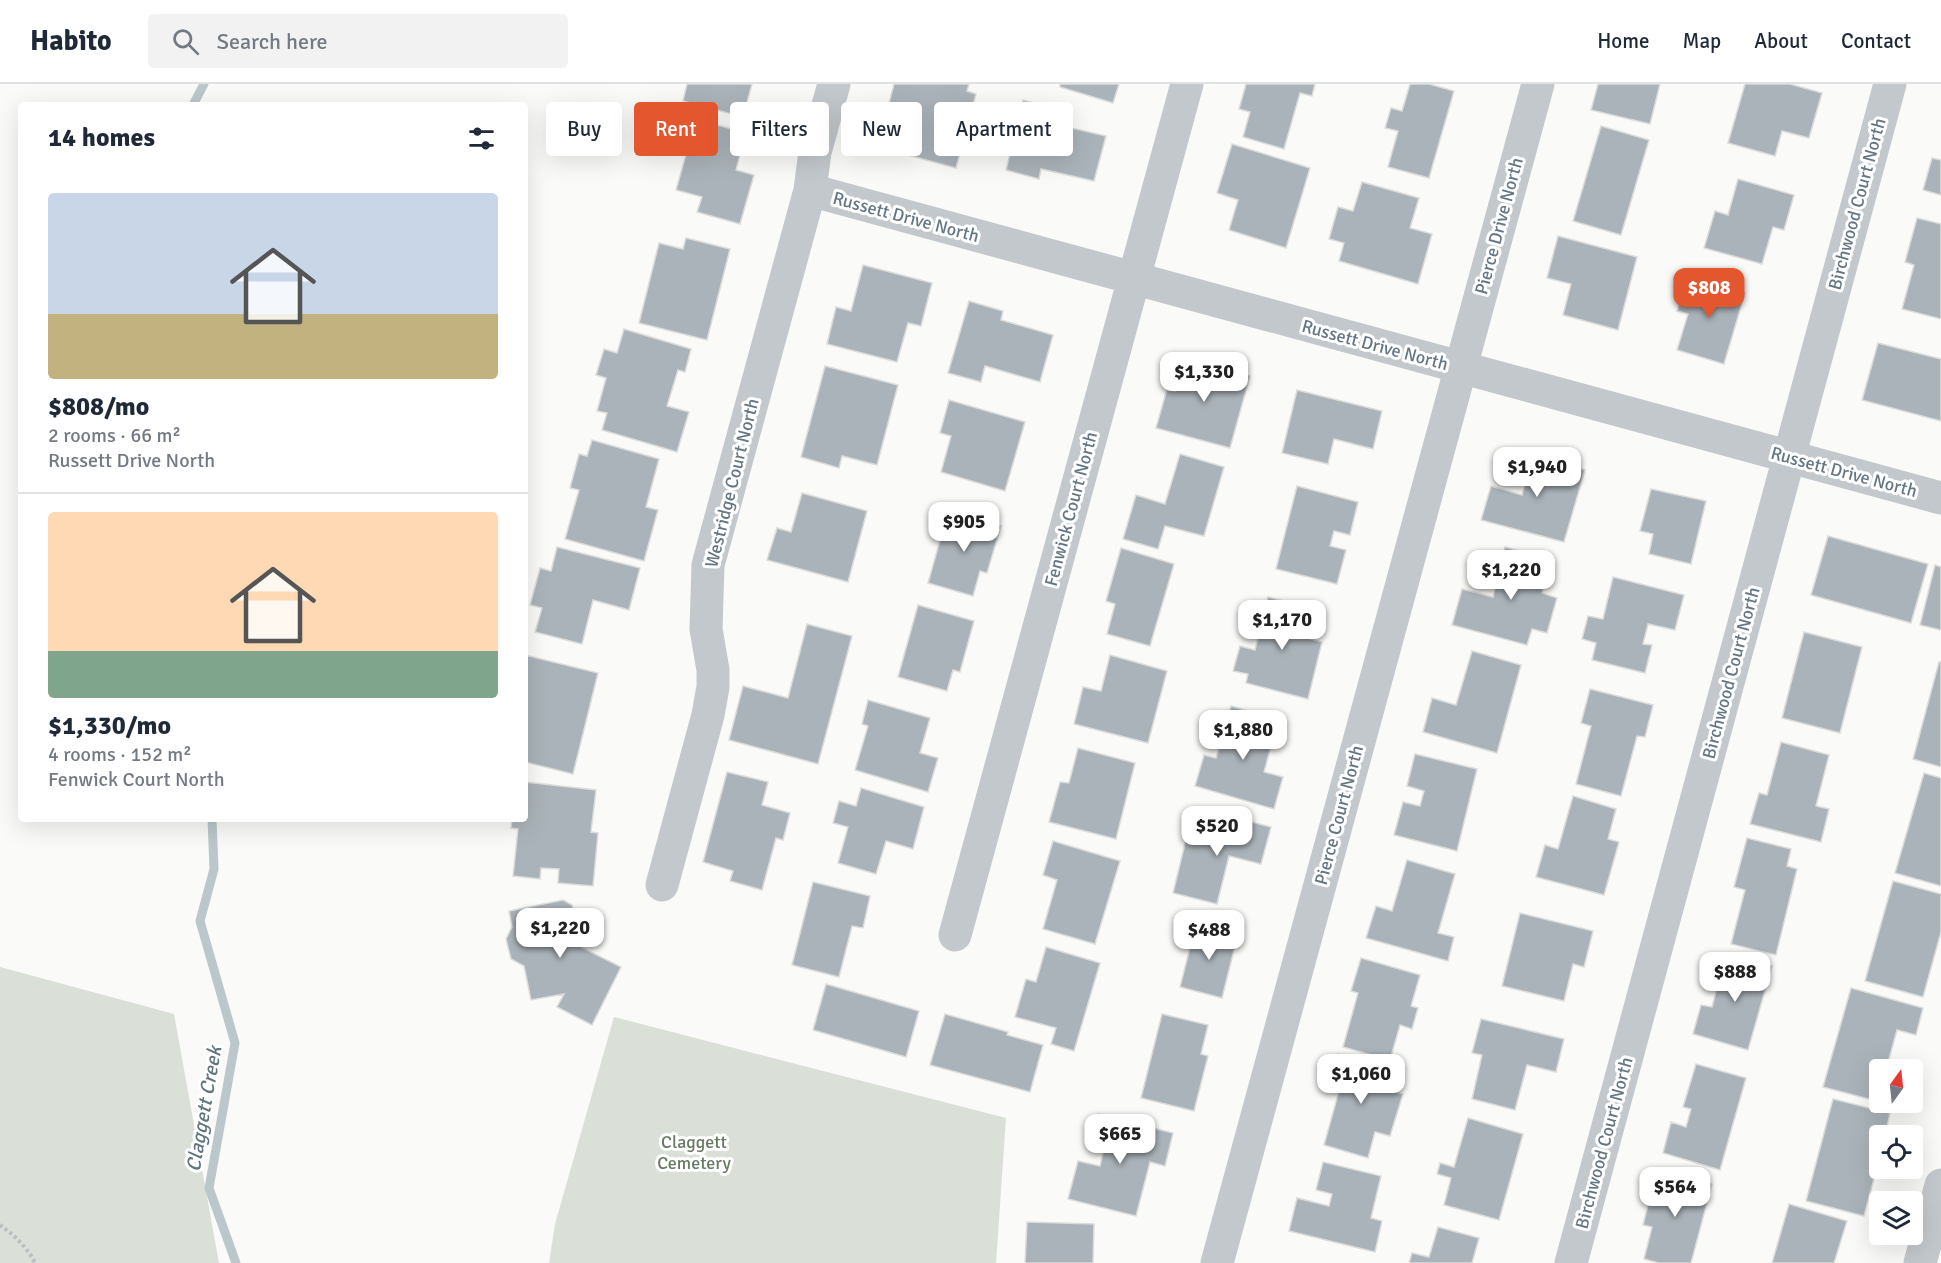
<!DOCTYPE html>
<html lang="en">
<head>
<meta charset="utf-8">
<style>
  body { margin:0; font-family:Signika,sans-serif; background:#f2f2f3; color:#1f2937; height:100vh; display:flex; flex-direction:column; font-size:22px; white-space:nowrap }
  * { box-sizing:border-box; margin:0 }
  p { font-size:20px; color:#747a83 }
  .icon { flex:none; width:33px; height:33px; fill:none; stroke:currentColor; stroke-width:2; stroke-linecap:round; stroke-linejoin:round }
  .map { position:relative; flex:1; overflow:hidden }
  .sheet { position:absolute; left:18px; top:18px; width:510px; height:720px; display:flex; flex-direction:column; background:#fff; border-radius:6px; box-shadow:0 6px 24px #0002 }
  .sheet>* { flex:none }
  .guide { position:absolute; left:546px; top:18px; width:570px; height:54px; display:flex; gap:12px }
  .needle { width:39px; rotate:15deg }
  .controls { position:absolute; left:1869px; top:975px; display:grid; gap:12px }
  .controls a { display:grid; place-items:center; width:54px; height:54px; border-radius:6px; background:#fff; box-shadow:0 6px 24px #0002; font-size:30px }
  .price { position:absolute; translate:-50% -51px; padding:0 14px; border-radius:12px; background:#fff; color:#222; font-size:20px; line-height:39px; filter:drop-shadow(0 2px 3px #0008) }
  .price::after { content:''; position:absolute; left:50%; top:36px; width:18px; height:14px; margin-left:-9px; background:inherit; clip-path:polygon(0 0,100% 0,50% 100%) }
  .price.current { background:#e4572e; color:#fff }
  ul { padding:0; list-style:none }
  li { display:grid; align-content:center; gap:12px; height:318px; padding:0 30px }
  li+li { border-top:2px solid #e0e1e3 }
  li span { display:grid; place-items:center; height:186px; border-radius:6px; color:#555 }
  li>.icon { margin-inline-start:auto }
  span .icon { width:108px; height:108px; fill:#fffc; stroke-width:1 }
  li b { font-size:26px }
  h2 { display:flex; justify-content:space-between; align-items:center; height:72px; padding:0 30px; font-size:26px }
  .chip { padding:0 21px; border-radius:6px; background:#fff; box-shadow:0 6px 24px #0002; font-size:21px; line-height:54px }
  .chip.current { background:#e4572e; color:#fff }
  header { display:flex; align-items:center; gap:36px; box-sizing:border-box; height:84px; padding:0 30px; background:#fff; border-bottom:2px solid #e0e1e3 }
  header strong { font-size:28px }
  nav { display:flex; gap:33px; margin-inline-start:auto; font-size:21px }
  .search { width:420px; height:54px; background:#f2f2f3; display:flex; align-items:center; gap:15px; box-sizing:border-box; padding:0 21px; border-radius:6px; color:#747a83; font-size:22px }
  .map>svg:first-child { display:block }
  .green { fill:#dadfd7 }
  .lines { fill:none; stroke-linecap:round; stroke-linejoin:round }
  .stream { stroke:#bbc7cb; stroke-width:9 }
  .building { fill:#aab3b9; stroke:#dcdcda; stroke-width:1.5 }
  .path { stroke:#bbbfc2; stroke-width:4; stroke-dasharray:3 3; stroke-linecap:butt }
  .street { stroke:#c3c8cc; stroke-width:33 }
  .labels { text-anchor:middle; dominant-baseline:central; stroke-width:6; stroke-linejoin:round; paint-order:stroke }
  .street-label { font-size:18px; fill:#657683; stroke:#fff }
  .park-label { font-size:18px; fill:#687a64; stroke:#fff }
  .water-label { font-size:20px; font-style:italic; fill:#60757c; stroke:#fff }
</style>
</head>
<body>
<header>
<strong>Habito</strong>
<div class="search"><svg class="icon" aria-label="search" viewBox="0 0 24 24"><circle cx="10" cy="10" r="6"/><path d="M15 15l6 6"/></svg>Search here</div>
<nav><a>Home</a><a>Map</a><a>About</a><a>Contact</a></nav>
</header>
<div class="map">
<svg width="1941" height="1179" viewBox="0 0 1941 1179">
  <rect width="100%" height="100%" fill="#fafaf8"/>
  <path class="green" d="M 0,883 L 174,930 L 219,1179 L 0,1179 Z
    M 614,933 L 1006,1034 L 996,1179 L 549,1179 L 555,1140 Z"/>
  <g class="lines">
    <path class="stream" d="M 193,21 L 204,0
      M 212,735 L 214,785 L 200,837 L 235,959 L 209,1104 L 236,1179"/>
  </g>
  <path class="building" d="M 687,0 L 752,0 L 743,33 L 683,17 Z
    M 894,0 L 969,0 L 967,7 L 976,10 L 956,84 L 900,69 L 905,49 L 895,46 L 899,30 L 887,27 Z
    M 1060,0 L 1119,0 L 1113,19 L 1060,3 Z
    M 1246,0 L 1315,0 L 1312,12 L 1300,9 L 1284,65 L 1243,53 L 1250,28 L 1239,25 Z
    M 1410,0 L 1429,0 L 1454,7 L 1429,94 L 1388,83 L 1398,47 L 1385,44 L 1391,24 L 1402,27 Z
    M 1598,0 L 1660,0 L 1650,40 L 1591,26 Z
    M 1745,0 L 1790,0 L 1822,9 L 1809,54 L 1782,47 L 1775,72 L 1728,59 Z
    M 1023,16 L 1054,24 L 1050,39 L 1106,52 L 1094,97 L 1041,85 L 1039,95 L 1006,86 Z
    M 696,35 L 746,49 L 736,86 L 754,91 L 740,140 L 697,128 L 702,113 L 676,106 Z
    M 1601,42 L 1649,56 L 1621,151 L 1573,137 Z
    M 1232,60 L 1310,84 L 1286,164 L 1229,146 L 1238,116 L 1217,109 Z
    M 1932,74 L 1941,76 L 1941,111 L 1923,106 Z
    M 1738,95 L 1794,111 L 1784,146 L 1773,143 L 1762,180 L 1704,164 L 1715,127 L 1728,131 Z
    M 1362,98 L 1419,114 L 1410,144 L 1432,150 L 1418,200 L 1339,177 L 1344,159 L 1329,155 L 1338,123 L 1353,127 Z
    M 1917,134 L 1941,140 L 1941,235 L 1902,225 L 1914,181 L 1905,178 Z
    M 1558,152 L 1637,173 L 1618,246 L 1563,231 L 1571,200 L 1547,194 Z
    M 686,154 L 730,165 L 707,256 L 639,239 L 659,159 L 683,165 Z
    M 863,181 L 932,199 L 921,242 L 908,239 L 897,278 L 827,260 L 836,223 L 851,227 Z
    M 1687,192 L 1745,209 L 1724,280 L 1677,266 L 1688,230 L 1677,227 Z
    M 969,217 L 1003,227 L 1001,236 L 1053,251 L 1040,298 L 985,282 L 981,298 L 948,289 Z
    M 624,245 L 691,265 L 685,288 L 678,286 L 667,322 L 689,328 L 677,368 L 602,346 L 607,329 L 597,327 L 606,294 L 596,291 L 604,265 L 617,269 Z
    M 1878,259 L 1941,275 L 1941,337 L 1862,316 Z
    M 1184,273 L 1250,292 L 1230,364 L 1156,344 L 1167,305 L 1175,307 Z
    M 825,282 L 898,301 L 877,381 L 842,372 L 839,384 L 801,373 Z
    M 1297,306 L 1382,327 L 1373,365 L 1334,355 L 1328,380 L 1282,369 Z
    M 949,316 L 1025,338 L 1005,407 L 941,388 L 951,352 L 940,349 Z
    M 592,356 L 659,375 L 646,423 L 658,426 L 644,477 L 565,455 L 579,406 L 570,404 L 579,370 L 587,372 Z
    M 1518,366 L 1585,386 L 1564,458 L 1481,436 L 1491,402 L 1522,411 L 1525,400 L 1510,396 Z
    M 1180,370 L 1224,383 L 1204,452 L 1165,442 L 1158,465 L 1123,455 L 1136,411 L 1165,420 Z
    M 1297,402 L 1358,418 L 1350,451 L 1334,447 L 1330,462 L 1346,466 L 1337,500 L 1276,485 Z
    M 1651,405 L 1706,417 L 1691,480 L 1649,470 L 1653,450 L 1640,447 Z
    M 802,409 L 867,427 L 848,498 L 767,476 L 777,444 L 791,448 Z
    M 948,428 L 1001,442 L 987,489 L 980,487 L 973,512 L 928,499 Z
    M 1828,452 L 1928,480 L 1911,539 L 1811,511 Z
    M 557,463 L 640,484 L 629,526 L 593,516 L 582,560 L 535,548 L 542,524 L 530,521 L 540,484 L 551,487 Z
    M 1505,463 L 1551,476 L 1542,509 L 1557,514 L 1547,549 L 1532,545 L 1527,561 L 1452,541 L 1462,505 L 1493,513 Z
    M 1121,464 L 1174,480 L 1150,562 L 1107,550 L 1115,520 L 1106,517 Z
    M 1935,481 L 1941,483 L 1941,546 L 1920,541 Z
    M 1613,493 L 1684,511 L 1675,546 L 1648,540 L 1643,560 L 1652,561 L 1645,589 L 1592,576 L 1596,559 L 1582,555 L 1588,532 L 1603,535 Z
    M 1268,513 L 1311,524 L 1304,553 L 1322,558 L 1308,615 L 1246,599 L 1248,590 L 1233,587 L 1240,562 L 1255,566 Z
    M 918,521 L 974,537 L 960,588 L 953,586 L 947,607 L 898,593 Z
    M 807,540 L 852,552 L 818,680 L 729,656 L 743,602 L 788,614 Z
    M 1804,548 L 1862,563 L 1840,649 L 1782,634 Z
    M 1472,567 L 1521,581 L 1497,669 L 1423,648 L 1432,614 L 1456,621 Z
    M 525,571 L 598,589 L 573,690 L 525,678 Z
    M 1110,571 L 1167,587 L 1148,659 L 1074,640 L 1083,603 L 1101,607 Z
    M 1939,578 L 1941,578 L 1941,683 L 1913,675 Z
    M 1590,605 L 1653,621 L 1645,653 L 1637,652 L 1621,712 L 1576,700 L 1591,642 L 1581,639 Z
    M 868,616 L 930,634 L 920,669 L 938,674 L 928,708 L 855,686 L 868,642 L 862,640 Z
    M 1231,622 L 1278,636 L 1264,688 L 1283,693 L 1274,725 L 1195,702 L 1204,671 L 1216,674 Z
    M 1781,658 L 1829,671 L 1816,722 L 1829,725 L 1821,758 L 1750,740 L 1759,709 L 1767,711 Z
    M 1078,664 L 1135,679 L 1116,755 L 1049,738 L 1060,698 L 1069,699 Z
    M 1415,670 L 1477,685 L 1457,767 L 1394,751 L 1403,718 L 1420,722 L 1424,707 L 1407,702 Z
    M 727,688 L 768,698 L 762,721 L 790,729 L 783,756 L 776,754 L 762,806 L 730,797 L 733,787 L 703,778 Z
    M 1924,689 L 1941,694 L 1941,802 L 1895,789 Z
    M 525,698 L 596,706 L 591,748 L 598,749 L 593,802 L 558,799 L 559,785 L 541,784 L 540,795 L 513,792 L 518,745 L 511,744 L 512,735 L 525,735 Z
    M 861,704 L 924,723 L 913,765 L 886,757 L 876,790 L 838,779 L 848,743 L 833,739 L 839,717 L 856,722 Z
    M 1573,712 L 1616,725 L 1608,755 L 1619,758 L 1604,811 L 1536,793 L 1545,761 L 1558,765 Z
    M 1233,733 L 1271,743 L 1261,780 L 1229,772 L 1217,820 L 1173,809 L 1190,739 L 1230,748 Z
    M 1747,754 L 1791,765 L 1787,782 L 1797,785 L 1776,871 L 1731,860 L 1745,806 L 1734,803 Z
    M 1053,757 L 1120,777 L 1095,860 L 1043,845 L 1057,796 L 1043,791 Z
    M 1407,776 L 1455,790 L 1438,849 L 1454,853 L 1448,877 L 1366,854 L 1376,822 L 1392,827 Z
    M 1893,797 L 1941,810 L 1941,848 L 1923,913 L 1865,897 Z
    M 813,798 L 870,812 L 863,844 L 852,842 L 839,893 L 792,881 Z
    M 563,816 L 572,821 L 581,863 L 621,883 L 592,941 L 557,923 L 564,910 L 531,916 L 524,882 L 511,875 L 506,855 L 512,843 L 509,827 Z
    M 1520,829 L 1593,847 L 1584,883 L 1573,880 L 1564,917 L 1502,902 Z
    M 1196,840 L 1238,850 L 1222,914 L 1180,903 Z
    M 1046,863 L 1100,879 L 1074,967 L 1051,960 L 1056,944 L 1015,933 L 1026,895 L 1036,898 Z
    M 1726,870 L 1772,882 L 1748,966 L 1693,950 L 1701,921 L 1712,923 Z
    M 1361,874 L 1420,891 L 1411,922 L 1418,924 L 1412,945 L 1400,941 L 1390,976 L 1343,963 L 1358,909 L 1351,907 Z
    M 826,900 L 919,927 L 906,973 L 813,946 Z
    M 1851,904 L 1923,924 L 1916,951 L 1897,946 L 1886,986 L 1880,986 L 1880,1018 L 1823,1003 Z
    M 945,930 L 1008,948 L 1007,951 L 1043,961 L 1030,1008 L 930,981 Z
    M 1162,930 L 1208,941 L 1201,970 L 1208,972 L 1194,1027 L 1141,1014 Z
    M 1481,935 L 1564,955 L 1556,988 L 1527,981 L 1515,1026 L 1472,1015 L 1482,971 L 1472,969 Z
    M 1338,970 L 1392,985 L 1386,1005 L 1403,1010 L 1390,1052 L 1375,1048 L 1368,1074 L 1324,1061 L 1339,1007 L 1327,1004 Z
    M 1696,980 L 1746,994 L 1720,1086 L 1663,1069 L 1671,1038 L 1686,1043 L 1691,1025 L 1683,1023 Z
    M 1833,1015 L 1890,1029 L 1885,1052 L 1880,1052 L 1880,1073 L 1864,1132 L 1806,1117 Z
    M 1098,1030 L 1173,1049 L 1165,1082 L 1150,1078 L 1136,1132 L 1068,1115 L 1078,1077 L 1100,1082 L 1104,1065 L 1090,1061 Z
    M 1468,1034 L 1523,1050 L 1499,1136 L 1444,1121 L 1451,1094 L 1437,1090 L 1440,1079 L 1454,1083 Z
    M 1323,1078 L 1381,1092 L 1371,1134 L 1382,1137 L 1375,1168 L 1289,1147 L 1297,1114 L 1329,1122 L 1332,1110 L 1316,1106 Z
    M 1657,1086 L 1712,1100 L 1691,1179 L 1659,1179 L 1644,1175 L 1652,1143 L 1643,1141 Z
    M 1789,1120 L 1847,1137 L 1834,1179 L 1772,1179 Z
    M 1027,1138 L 1094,1140 L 1093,1179 L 1025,1179 Z
    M 1438,1143 L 1479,1154 L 1472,1179 L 1409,1179 L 1412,1169 L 1429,1173 Z"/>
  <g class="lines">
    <path class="path" d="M 0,1141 C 14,1151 27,1163 35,1179"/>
    <path class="street" d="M 810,106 L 1941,414
      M 662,801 L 708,631 L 713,603 L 713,586 L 706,545 L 708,481 L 810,106 L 815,68 L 834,0
      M 955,851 L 1187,0
      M 1217,1179 L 1538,0
      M 1571,1179 L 1890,0
      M 1920,1179 L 1941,1101"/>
  </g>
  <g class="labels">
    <g class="street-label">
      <text transform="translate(1857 120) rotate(-75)">Birchwood Court North</text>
      <text transform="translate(906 133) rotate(15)">Russett Drive North</text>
      <text transform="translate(1499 142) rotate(-75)">Pierce Drive North</text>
      <text transform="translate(1375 261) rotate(15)">Russett Drive North</text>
      <text transform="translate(1844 388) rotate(15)">Russett Drive North</text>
      <text transform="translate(732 399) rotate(-76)">Westridge Court North</text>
      <text transform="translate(1071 425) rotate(-75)">Fenwick Court North</text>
      <text transform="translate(1731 589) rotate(-75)">Birchwood Court North</text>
      <text transform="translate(1339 731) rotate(-75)">Pierce Court North</text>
      <text transform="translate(1604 1059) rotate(-75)">Birchwood Court North</text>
    </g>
    <g class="park-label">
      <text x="694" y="1058">Claggett<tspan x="694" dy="21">Cemetery</tspan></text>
    </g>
    <g class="water-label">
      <text transform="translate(204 1025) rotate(-80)">Claggett Creek</text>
    </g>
  </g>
</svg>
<div class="controls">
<a><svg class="needle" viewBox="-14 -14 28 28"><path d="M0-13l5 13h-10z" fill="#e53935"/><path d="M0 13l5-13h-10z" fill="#747a83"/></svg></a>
<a><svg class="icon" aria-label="locate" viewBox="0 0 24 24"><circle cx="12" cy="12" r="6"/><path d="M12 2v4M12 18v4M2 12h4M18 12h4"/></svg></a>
<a><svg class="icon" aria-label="layers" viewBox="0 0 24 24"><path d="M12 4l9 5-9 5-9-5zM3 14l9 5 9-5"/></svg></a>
</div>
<b class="price current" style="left:1709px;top:235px">$808</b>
<b class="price" style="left:1204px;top:319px">$1,330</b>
<b class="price" style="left:1537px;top:414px">$1,940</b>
<b class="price" style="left:964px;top:469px">$905</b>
<b class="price" style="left:1511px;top:517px">$1,220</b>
<b class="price" style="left:1282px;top:567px">$1,170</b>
<b class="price" style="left:1243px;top:677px">$1,880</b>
<b class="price" style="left:1217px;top:773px">$520</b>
<b class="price" style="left:560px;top:875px">$1,220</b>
<b class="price" style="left:1209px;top:877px">$488</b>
<b class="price" style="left:1735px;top:919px">$888</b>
<b class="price" style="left:1361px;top:1021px">$1,060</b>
<b class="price" style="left:1120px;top:1081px">$665</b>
<b class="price" style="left:1675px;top:1134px">$564</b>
<div class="guide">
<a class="chip">Buy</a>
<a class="chip current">Rent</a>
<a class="chip">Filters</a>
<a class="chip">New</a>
<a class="chip">Apartment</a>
</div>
<section class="sheet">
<h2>14 homes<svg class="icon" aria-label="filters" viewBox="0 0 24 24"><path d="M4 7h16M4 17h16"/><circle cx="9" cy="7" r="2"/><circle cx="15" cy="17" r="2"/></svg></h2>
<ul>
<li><span style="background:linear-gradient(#c9d6e8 65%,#c2b280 0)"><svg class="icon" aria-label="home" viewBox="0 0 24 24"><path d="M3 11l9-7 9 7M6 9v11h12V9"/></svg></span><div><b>$808/mo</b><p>2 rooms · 66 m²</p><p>Russett Drive North</p></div></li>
<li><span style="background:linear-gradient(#ffd9b3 75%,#7fa58c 0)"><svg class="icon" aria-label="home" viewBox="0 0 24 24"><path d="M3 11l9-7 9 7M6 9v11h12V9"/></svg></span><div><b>$1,330/mo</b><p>4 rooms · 152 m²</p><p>Fenwick Court North</p></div></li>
</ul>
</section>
</div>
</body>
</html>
